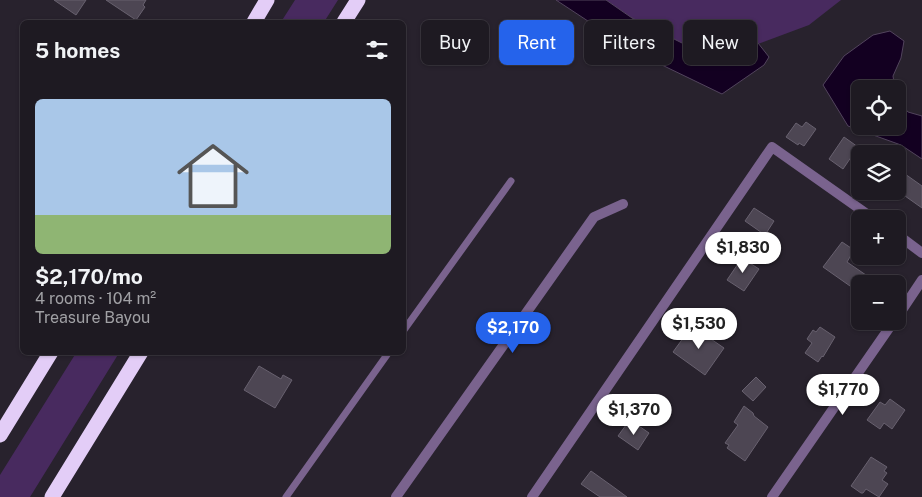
<!DOCTYPE html>
<html lang="en">
<head>
<meta charset="utf-8">
<style>
  body { margin:0; font-family:"Public Sans",sans-serif; background:#2b272f; color:#f1f3f6; height:100vh; display:flex; flex-direction:column; font-size:19px; white-space:nowrap }
  * { box-sizing:border-box; margin:0 }
  p { font-size:16px; color:#a1a1a5 }
  .icon { flex:none; width:28px; height:28px; fill:none; stroke:currentColor; stroke-width:2; stroke-linecap:round; stroke-linejoin:round }
  .map { position:relative; flex:1; overflow:hidden }
  .drawer { position:absolute; left:20px; top:20px; width:386px; height:335px; display:flex; flex-direction:column; background:#1e1a22; border-radius:8px; box-shadow:0 1px 4px #0004,0 0 0 1px #3c3840 }
  .drawer>* { flex:none }
  .banner { position:absolute; left:421px; top:20px; width:425px; height:45px; display:flex; gap:10px }
  .fabs { position:absolute; left:851px; top:80px; display:grid; gap:10px }
  .fabs a { display:grid; place-items:center; width:55px; height:55px; border-radius:8px; background:#1e1a22; box-shadow:0 1px 4px #0004,0 0 0 1px #3c3840; font-size:25px }
  .price { position:absolute; translate:-50% -42px; padding:0 11px; border-radius:18px; background:#fff; color:#222; font-size:16px; line-height:32px; filter:drop-shadow(0 1px 2px #0008) }
  .price::after { content:''; position:absolute; left:50%; top:30px; width:15px; height:11px; margin-left:-8px; background:inherit; clip-path:polygon(0 0,100% 0,50% 100%) }
  .price.on { background:#2563eb; color:#fff }
  ul { padding:0; list-style:none }
  li { display:grid; align-content:center; gap:10px; height:265px; padding:0 15px }
  li span { display:grid; place-items:center; height:155px; border-radius:8px; color:#555 }
  li>.icon { margin-inline-start:auto }
  span .icon { width:90px; height:90px; fill:#fffc; stroke-width:1 }
  li b { font-size:21px }
  h2 { display:flex; justify-content:space-between; align-items:center; height:60px; padding:0 15px; font-size:21px }
  .chip { padding:0 18px; border-radius:8px; background:#1e1a22; box-shadow:0 1px 4px #0004,0 0 0 1px #3c3840; font-size:18px; line-height:45px }
  .chip.on { background:#2563eb; color:#fff }
  .map>svg:first-child { display:block }
  .green { fill:#482a5f }
  .water { fill:#130021; stroke:#52445d }
  .building { fill:#4d4653; stroke:#68616f }
  .lines { fill:none; stroke-linecap:round; stroke-linejoin:round }
  .service { stroke:#7a638e; stroke-width:7 }
  .minor { stroke:#7a638e; stroke-width:10 }
  .motorway { stroke:#e3cdf7; stroke-width:15 }
</style>
</head>
<body>
<div class="map">
<svg width="922" height="497" viewBox="0 0 922 497">
  <rect width="100%" height="100%" fill="#28222d"/>
  <path class="green" d="M 295,0 L 338,0 L 324,22 L 281,22 Z
    M 606,0 L 841,0 L 809,25 L 726,56 L 706,55 L 632,18 Z
    M 76,353 L 119,353 L 30,497 L 0,497 L 0,475 Z"/>
  <path class="water" d="M 556,0 L 606,0 L 632,18 L 706,55 L 726,56 L 758,43 L 769,57 L 764,65 L 722,94 L 635,52 Z
    M 890,31 L 904,41 L 901,58 L 893,76 L 895,89 L 860,89 L 860,126 L 898,126 L 898,100 L 908,112 L 922,116 L 922,159 L 901,145 L 848,126 L 823,85 L 844,56 L 873,35 Z"/>
  <path class="building" d="M 54,0 L 86,0 L 76,15 Z
    M 106,0 L 146,0 L 143,5 L 145,7 L 136,20 Z
    M 806,122 L 816,129 L 804,146 L 799,143 L 798,145 L 786,137 L 796,123 L 802,127 Z
    M 844,137 L 858,147 L 843,169 L 829,159 Z
    M 898,169 L 922,186 L 922,208 L 898,191 Z
    M 754,208 L 774,221 L 765,235 L 745,221 Z
    M 842,242 L 854,250 L 847,262 L 879,284 L 860,284 L 860,293 L 823,267 Z
    M 742,258 L 759,269 L 744,291 L 727,280 Z
    M 692,326 L 724,348 L 705,375 L 673,352 Z
    M 820,327 L 835,337 L 823,357 L 822,356 L 818,362 L 805,353 L 812,343 L 807,339 L 813,330 L 816,332 Z
    M 259,366 L 281,379 L 283,375 L 292,380 L 275,408 L 244,390 Z
    M 756,377 L 766,387 L 753,401 L 742,391 Z
    M 890,399 L 905,410 L 892,429 L 884,423 L 880,429 L 867,420 L 880,402 L 885,405 Z
    M 744,406 L 753,413 L 754,416 L 768,427 L 745,461 L 727,448 L 729,445 L 725,443 L 738,425 L 734,422 Z
    M 636,424 L 649,433 L 638,450 L 618,436 L 626,425 L 632,430 Z
    M 871,457 L 887,467 L 884,471 L 887,473 L 882,480 L 888,484 L 879,497 L 866,489 L 863,493 L 861,493 L 851,486 Z
    M 591,471 L 612,486 L 627,497 L 600,497 L 581,484 Z"/>
  <g class="lines">
    <path class="service" d="M 404,330 L 511,181
      M 286,497 L 389,352"/>
    <path class="minor" d="M 898,235 L 922,253
      M 898,316 L 922,280
      M 396,497 L 594,217 L 623,204
      M 532,497 L 772,147 L 874,219
      M 772,497 L 894,321"/>
    <path class="motorway" d="M 254,22 L 267,0
      M 344,22 L 358,0
      M 0,435 L 51,352
      M 52,497 L 141,352"/>
  </g>
</svg>
<div class="fabs">
<a><svg class="icon" aria-label="locate" viewBox="0 0 24 24"><circle cx="12" cy="12" r="6"/><path d="M12 2v4M12 18v4M2 12h4M18 12h4"/></svg></a>
<a><svg class="icon" aria-label="layers" viewBox="0 0 24 24"><path d="M12 4l9 5-9 5-9-5zM3 14l9 5 9-5"/></svg></a>
<a>+</a>
<a>−</a>
</div>
<b class="price" style="left:743px;top:274px">$1,830</b>
<b class="price" style="left:699px;top:350px">$1,530</b>
<b class="price on" style="left:513px;top:354px">$2,170</b>
<b class="price" style="left:843px;top:416px">$1,770</b>
<b class="price" style="left:634px;top:436px">$1,370</b>
<div class="banner">
<a class="chip">Buy</a>
<a class="chip on">Rent</a>
<a class="chip">Filters</a>
<a class="chip">New</a>
</div>
<section class="drawer">
<h2>5 homes<svg class="icon" aria-label="filters" viewBox="0 0 24 24"><path d="M4 7h16M4 17h16"/><circle cx="9" cy="7" r="2"/><circle cx="15" cy="17" r="2"/></svg></h2>
<ul>
<li><span style="background:linear-gradient(#a9c7e8 75%,#8fb573 0)"><svg class="icon" aria-label="home" viewBox="0 0 24 24"><path d="M3 11l9-7 9 7M6 9v11h12V9"/></svg></span><div><b>$2,170/mo</b><p>4 rooms · 104 m²</p><p>Treasure Bayou</p></div></li>
</ul>
</section>
</div>
</body>
</html>
